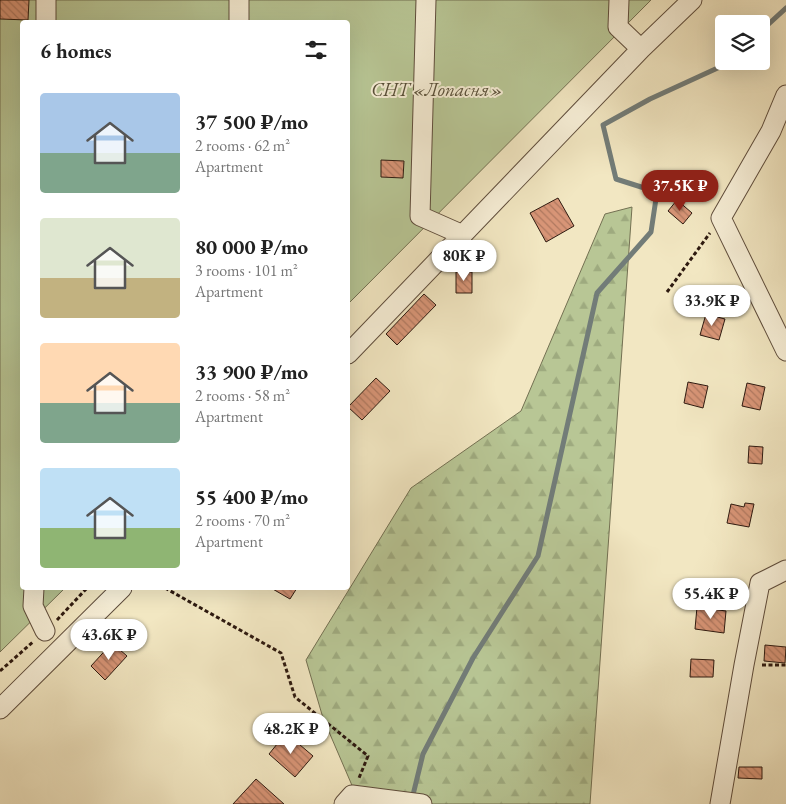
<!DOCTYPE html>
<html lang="en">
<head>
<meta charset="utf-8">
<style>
  body { margin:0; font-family:"EB Garamond",serif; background:#f6f6f6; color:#222; height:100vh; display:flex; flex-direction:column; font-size:19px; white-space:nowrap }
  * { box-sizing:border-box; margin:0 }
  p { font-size:16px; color:#767676 }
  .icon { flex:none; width:28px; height:28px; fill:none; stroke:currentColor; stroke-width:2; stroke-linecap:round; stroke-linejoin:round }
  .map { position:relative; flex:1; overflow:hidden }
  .details { position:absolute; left:20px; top:20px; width:330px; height:570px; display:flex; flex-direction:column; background:#fff; border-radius:5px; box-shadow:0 5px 20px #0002 }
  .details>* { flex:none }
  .buttons { position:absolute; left:715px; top:15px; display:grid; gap:10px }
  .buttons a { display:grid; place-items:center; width:55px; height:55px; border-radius:5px; background:#fff; box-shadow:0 5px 20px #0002; font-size:25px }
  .price { position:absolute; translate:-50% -42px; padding:0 11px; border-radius:18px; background:#fff; color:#222; font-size:16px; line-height:32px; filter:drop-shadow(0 1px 2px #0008) }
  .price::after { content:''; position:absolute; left:50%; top:30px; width:15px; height:11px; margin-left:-8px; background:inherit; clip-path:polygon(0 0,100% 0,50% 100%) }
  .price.selected { background:#8f2418; color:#fff }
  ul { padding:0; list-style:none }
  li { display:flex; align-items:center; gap:15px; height:125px; padding:0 20px }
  li span { display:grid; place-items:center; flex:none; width:140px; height:100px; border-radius:5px; color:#555 }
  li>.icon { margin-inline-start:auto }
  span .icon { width:60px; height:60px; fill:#fffc; stroke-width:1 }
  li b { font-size:21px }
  h2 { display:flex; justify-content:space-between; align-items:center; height:60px; padding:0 20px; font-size:21px }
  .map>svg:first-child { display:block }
  .forest { fill:url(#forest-firs); stroke:#737052 }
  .garden { fill:#b8c695; stroke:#737052 }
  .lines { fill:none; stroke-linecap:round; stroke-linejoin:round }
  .stream { stroke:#727c78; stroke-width:5 }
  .building { fill:url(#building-back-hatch); stroke:#2e1a10 }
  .minor-casing { stroke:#5f4d3c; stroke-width:21 }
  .path { stroke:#2e1a10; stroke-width:3; stroke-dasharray:4 2.5; stroke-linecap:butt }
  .minor { stroke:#f7efd7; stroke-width:19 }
  .labels { text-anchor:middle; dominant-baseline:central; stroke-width:4; stroke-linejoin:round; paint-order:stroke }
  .park-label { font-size:19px; font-style:italic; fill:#574e38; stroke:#f7efd7 }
</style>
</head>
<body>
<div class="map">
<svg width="786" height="804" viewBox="0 0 786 804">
  <defs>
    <pattern id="forest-firs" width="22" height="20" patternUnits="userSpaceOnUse" patternTransform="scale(1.25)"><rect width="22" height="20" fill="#b8c695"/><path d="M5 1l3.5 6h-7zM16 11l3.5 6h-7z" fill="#9eaa7f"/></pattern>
    <pattern id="building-back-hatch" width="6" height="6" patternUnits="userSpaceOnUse" patternTransform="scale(1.25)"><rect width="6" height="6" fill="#d89577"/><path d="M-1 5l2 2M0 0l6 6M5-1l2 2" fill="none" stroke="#b07960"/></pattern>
  </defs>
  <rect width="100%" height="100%" fill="#f2e7c2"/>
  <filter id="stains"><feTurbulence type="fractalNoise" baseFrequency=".004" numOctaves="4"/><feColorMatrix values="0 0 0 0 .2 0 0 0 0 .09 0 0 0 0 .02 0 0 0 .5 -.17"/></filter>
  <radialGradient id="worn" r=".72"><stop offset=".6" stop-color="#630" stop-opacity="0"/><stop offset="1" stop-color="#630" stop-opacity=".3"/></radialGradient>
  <path class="forest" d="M 632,207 L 590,804 L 360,804 L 323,718 L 306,660 L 411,488 L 521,411 L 605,214 Z"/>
  <path class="garden" d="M 0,0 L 651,0 L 348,304 L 348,22 L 22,22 L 22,588 L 65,588 L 0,652 Z"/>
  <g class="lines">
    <path class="stream" d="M 761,31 L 786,8
      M 412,799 L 423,754 L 473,658 L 538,556 L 597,293 L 651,232 L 657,192 L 616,179 L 603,125 L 650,99 L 722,66 L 727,61"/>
  </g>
  <path class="building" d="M 0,0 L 29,0 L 28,20 L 0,19 Z
    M 381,160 L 404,161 L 403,178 L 381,177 Z
    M 558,198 L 574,226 L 546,242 L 530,213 Z
    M 677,200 L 692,213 L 683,224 L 668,211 Z
    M 456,272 L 472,272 L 472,293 L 456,293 Z
    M 424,294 L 436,305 L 397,345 L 386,334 Z
    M 706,314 L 725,319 L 719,340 L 700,335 Z
    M 376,378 L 390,391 L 362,420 L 348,407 Z
    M 688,382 L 708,386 L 703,408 L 684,403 Z
    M 747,383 L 765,387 L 760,410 L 742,406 Z
    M 749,446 L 763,447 L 762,464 L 748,463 Z
    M 745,503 L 754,504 L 749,527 L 727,523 L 731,504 L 744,507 Z
    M 271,588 L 297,588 L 290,599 Z
    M 697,607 L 726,611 L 724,633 L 695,629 Z
    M 112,643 L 127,656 L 105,680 L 91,666 Z
    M 765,645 L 786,647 L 785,663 L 764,661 Z
    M 691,659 L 714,660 L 713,677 L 690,677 Z
    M 286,733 L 313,756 L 295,777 L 269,754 Z
    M 739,767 L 762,767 L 762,779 L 738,778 Z
    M 256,779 L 284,804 L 233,804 Z"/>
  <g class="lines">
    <defs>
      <path id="minor" d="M 426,0 L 420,216 L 463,235
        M 619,0 L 618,27 L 641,49
        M 46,22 L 46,0
        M 239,22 L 239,0
        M 786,95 L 771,131 L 721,218 L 786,351
        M 348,354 L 641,49 L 692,0
        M 34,588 L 33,606 L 45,631
        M 0,709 L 122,588
        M 344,804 L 352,795 L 422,804
        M 720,804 L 744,665 L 760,583 L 786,570"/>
    </defs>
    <use href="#minor" class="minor-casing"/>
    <path class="path" d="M 667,292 L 710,233
      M 165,588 L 281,653 L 295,697 L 368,756 L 359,778
      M 57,620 L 87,588
      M 762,665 L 786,665
      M 0,671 L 34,641"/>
    <use href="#minor" class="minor"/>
  </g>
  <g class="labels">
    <g class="park-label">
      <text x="437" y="89">СНТ «Лопасня»</text>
    </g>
  </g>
  <rect width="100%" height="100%" filter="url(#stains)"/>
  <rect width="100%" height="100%" fill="url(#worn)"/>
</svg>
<div class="buttons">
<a><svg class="icon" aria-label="layers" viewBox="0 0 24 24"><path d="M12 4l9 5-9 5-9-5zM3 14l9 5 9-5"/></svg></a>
</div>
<b class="price selected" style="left:680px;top:212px">37.5K ₽</b>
<b class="price" style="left:464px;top:282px">80K ₽</b>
<b class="price" style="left:712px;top:327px">33.9K ₽</b>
<b class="price" style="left:711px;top:620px">55.4K ₽</b>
<b class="price" style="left:109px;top:661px">43.6K ₽</b>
<b class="price" style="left:291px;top:755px">48.2K ₽</b>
<section class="details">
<h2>6 homes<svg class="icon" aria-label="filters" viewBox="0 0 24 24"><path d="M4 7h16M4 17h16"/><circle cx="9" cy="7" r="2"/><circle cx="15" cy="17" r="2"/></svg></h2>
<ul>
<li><span style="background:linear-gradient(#a9c7e8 60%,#7fa58c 0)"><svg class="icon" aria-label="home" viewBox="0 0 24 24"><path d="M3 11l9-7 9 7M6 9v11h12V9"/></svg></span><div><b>37 500 ₽/mo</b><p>2 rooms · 62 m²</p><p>Apartment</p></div></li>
<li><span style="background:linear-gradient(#dfe7d0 60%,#c2b280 0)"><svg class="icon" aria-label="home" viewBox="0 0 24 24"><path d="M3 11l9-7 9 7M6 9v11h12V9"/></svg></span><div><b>80 000 ₽/mo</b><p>3 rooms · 101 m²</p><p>Apartment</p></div></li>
<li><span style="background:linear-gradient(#ffd9b3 60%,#7fa58c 0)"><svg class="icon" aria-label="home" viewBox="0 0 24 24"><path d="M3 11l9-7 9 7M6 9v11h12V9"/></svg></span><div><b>33 900 ₽/mo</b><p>2 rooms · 58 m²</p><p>Apartment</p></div></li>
<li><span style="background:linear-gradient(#bfe0f5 60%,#8fb573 0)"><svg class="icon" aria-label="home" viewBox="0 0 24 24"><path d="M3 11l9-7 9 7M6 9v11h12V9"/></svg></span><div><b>55 400 ₽/mo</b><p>2 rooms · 70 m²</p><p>Apartment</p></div></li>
</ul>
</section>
</div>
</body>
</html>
